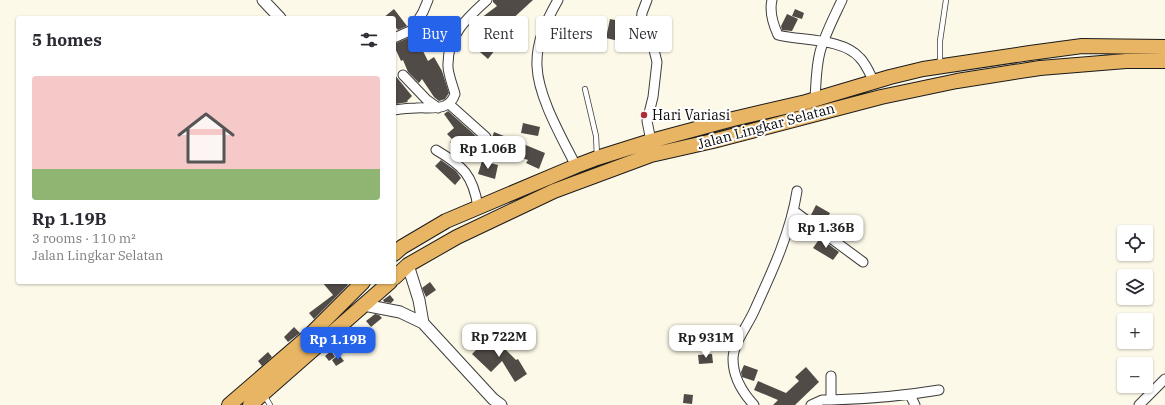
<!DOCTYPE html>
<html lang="en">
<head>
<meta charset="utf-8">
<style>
  body { margin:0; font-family:"IBM Plex Serif",serif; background:#f2f2f3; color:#2b2b33; height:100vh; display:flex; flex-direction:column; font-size:15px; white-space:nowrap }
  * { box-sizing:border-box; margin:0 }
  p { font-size:13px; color:#7c7c81 }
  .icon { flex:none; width:22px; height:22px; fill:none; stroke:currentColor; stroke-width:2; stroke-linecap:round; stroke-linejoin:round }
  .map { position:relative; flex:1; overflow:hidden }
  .panel { position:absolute; left:16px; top:16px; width:380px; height:268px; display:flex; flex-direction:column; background:#fff; border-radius:4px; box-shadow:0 1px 3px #0004 }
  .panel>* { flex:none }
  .guide { position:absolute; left:408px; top:16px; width:380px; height:36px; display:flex; gap:8px }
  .buttons { position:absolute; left:1117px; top:225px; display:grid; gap:8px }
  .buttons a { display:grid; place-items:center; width:36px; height:36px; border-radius:4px; background:#fff; box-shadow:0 1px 3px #0004; font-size:20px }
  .price { position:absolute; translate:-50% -34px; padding:0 9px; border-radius:8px; background:#fff; color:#222; font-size:13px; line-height:26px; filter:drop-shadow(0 1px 2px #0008) }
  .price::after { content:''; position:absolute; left:50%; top:24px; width:12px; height:9px; margin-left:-6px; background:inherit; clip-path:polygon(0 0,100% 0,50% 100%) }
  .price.current { background:#2563eb; color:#fff }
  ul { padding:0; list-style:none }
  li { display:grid; align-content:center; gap:8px; height:212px; padding:0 16px }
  li span { display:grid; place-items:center; height:124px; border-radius:4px; color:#555 }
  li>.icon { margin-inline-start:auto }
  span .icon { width:72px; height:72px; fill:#fffc; stroke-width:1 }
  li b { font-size:17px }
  h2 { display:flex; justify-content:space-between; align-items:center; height:48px; padding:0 16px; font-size:17px }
  .chip { padding:0 14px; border-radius:4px; background:#fff; box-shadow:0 1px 3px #0004; font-size:14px; line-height:36px }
  .chip.current { background:#2563eb; color:#fff }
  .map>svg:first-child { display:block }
  .building { fill:#514b47 }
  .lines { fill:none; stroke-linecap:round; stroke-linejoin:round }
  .service-casing { stroke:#3d3d3d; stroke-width:6 }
  .minor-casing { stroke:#3d3d3d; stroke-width:11 }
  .tertiary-casing { stroke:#3d3d3d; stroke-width:13 }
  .trunk-casing { stroke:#1b1b1b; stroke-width:16 }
  .service { stroke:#fff; stroke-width:4.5 }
  .minor { stroke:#fff; stroke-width:9 }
  .tertiary { stroke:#fff; stroke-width:11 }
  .trunk { stroke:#e8b564; stroke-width:14 }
  .poi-dot { fill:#ab3035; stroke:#fff; stroke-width:1.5 }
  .labels { text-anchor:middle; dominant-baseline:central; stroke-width:4; stroke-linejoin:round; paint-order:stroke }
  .poi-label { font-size:14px; fill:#0a0a0a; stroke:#fff; text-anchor:start }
  .street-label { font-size:14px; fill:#0a0a0a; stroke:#fff }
</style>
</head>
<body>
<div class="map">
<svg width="1165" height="405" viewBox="0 0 1165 405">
  <rect width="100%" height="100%" fill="#fdf9e8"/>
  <path class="building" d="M 493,0 L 533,0 L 508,23 L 501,16 L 484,29 L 477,21 L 497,6 L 493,2 Z
    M 394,9 L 407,26 L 398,30 L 394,25 L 394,18 L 383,18 Z
    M 795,9 L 804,13 L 802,19 L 792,16 Z
    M 787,14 L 798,19 L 792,31 L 782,30 L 781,26 Z
    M 610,19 L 620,21 L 619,29 L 629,31 L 627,43 L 606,38 Z
    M 421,26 L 426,37 L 419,40 L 421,47 L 428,61 L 434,57 L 442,71 L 449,93 L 445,99 L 439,101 L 434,97 L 422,79 L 419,83 L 408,72 L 403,60 L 401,61 L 394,46 L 394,44 L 415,35 Z
    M 481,37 L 495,50 L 488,59 L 473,46 Z
    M 394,74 L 412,96 L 407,101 L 408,102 L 396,104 L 394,102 Z
    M 448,111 L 477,137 L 461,153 L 450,142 L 453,140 L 447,134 L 454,128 L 444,114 Z
    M 523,123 L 540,127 L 538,136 L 521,133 Z
    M 494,132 L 545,153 L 539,169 L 526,163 L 528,160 L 489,147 Z
    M 441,160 L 456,171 L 461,178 L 455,185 L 435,166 Z
    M 482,161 L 498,165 L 495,179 L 478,174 Z
    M 816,205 L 830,213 L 825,222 L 811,215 Z
    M 820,238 L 839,252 L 833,260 L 813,248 Z
    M 322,282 L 346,282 L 348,285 L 314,319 L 309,313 L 333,295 Z
    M 430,282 L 436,290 L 426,297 L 422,288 Z
    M 390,295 L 394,300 L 391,303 L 384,302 L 383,300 Z
    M 375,314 L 379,315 L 382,318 L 371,327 L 366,321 Z
    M 294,327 L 300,333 L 288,342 L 284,337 Z
    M 491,335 L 516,360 L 518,359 L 527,374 L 515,382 L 502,361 L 491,372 L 472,354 Z
    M 724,336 L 732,339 L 728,350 L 720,346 Z
    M 331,351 L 335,357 L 329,361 L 325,356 Z
    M 268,352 L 272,357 L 262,366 L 258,361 Z
    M 712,354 L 713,363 L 699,364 L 698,355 Z
    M 339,355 L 344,361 L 336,366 L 332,360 Z
    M 744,365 L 758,370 L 754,381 L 742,377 L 741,372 Z
    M 806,367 L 819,382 L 795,405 L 773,405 L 778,400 L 754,390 L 758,381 L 786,393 L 799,381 L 795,377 Z
    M 684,394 L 693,395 L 692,404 L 683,403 Z"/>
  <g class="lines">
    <defs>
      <path id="service" d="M 940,64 L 940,41 L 946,0
        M 585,89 L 596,136 L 597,156
        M 264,395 L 270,405"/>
      <path id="minor" d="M 558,0 C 546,21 536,42 537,66 C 538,97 562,138 576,166
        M 647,0 L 642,13 L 641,23 L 654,50 L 657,62 L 653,97 L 647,121 L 651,141
        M 772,0 C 769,12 773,24 778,35 C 802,41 843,38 860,58 C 866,64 870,74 874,82
        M 394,38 L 412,30 L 423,12 L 428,0
        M 403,75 L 427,100 L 438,108
        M 815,99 C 816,84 816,67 820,52 C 825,34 834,17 842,0
        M 449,104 L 486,137
        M 394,110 C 401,109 409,108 416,108 C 431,107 449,112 455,94 C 453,86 447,72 448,64 C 448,35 467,18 487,0
        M 436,150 C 463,166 473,175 478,207
        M 794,211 L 863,262
        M 910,395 L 915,405
        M 831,400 C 868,399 903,396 939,390
        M 754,405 C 742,392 733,377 733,359 C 733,343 749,324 755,309 C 772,272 791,231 797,191
        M 811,405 L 822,400 L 831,400 L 831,376
        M 1139,405 L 1165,379"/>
      <path id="tertiary" d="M 263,0 L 280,18
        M 408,265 L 419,300 L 423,323 L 493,399 L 501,405
        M 364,305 L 400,312 L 423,323"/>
      <path id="trunk" d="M 394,254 L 402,247 L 446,221 L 576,166 L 597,158 L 651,141 L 733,119 L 806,102 L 890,77 L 923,69 L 1030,53 L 1082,46 L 1165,47
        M 394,278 L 408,265 L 457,237 L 554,191 L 651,155 L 713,141 L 881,97 L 957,81 L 1040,68 L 1126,61 L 1165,61
        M 229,405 L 309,336 L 363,282
        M 250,405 L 390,282"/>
    </defs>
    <use href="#service" class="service-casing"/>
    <use href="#minor" class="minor-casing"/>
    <use href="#tertiary" class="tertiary-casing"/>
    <use href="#trunk" class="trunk-casing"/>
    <use href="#service" class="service"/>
    <use href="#minor" class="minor"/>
    <use href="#tertiary" class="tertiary"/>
    <use href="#trunk" class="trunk"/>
  </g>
  <circle class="poi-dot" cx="644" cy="115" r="4"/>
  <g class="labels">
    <g class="poi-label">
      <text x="652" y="115">Hari Variasi</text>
    </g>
    <g class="street-label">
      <text transform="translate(766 126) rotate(-15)">Jalan Lingkar Selatan</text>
    </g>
  </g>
</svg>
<div class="buttons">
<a><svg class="icon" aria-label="locate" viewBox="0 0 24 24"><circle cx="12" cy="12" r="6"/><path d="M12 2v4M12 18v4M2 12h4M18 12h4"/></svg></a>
<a><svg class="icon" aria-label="layers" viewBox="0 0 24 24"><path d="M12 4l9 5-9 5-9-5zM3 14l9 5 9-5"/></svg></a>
<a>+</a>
<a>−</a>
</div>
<b class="price" style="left:488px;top:170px">Rp 1.06B</b>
<b class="price" style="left:826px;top:249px">Rp 1.36B</b>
<b class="price" style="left:499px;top:358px">Rp 722M</b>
<b class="price" style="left:706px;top:359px">Rp 931M</b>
<b class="price current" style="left:338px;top:361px">Rp 1.19B</b>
<div class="guide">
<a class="chip current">Buy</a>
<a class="chip">Rent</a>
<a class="chip">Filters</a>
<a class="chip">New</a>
</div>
<section class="panel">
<h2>5 homes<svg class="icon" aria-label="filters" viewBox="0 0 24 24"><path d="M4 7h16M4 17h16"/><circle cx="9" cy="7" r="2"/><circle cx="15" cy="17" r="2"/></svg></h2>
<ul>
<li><span style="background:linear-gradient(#f6c9c9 75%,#8fb573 0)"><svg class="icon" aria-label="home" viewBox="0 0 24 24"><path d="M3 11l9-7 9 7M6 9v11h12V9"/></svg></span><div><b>Rp 1.19B</b><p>3 rooms · 110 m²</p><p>Jalan Lingkar Selatan</p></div></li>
</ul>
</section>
</div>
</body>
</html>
